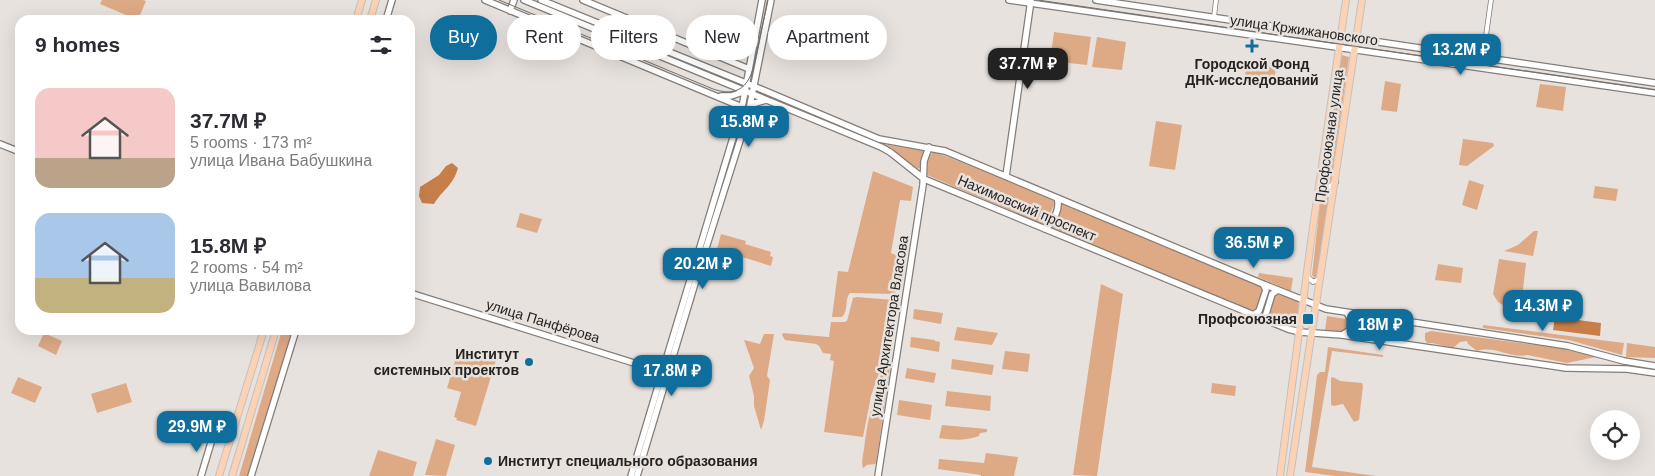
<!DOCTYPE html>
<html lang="en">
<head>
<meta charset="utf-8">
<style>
  body { margin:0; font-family:Helvetica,sans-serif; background:#f7f7f7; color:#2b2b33; height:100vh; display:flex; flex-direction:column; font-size:19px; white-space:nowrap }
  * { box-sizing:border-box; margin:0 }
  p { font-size:16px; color:#7c7c81 }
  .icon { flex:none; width:28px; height:28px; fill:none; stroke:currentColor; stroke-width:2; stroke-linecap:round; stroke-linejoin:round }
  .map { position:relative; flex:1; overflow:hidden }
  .sheet { position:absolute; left:15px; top:15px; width:400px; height:320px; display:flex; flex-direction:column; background:#fff; border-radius:15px; box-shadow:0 5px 20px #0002 }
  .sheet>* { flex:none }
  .guide { position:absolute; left:430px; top:15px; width:475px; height:45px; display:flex; gap:10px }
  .controls { position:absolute; left:1590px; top:410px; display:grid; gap:10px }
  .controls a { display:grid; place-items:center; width:50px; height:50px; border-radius:50%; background:#fff; box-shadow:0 5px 20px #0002; font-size:25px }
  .price { position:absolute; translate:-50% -42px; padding:0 11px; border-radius:10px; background:#106e9d; color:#fff; font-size:16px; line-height:32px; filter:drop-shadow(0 1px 2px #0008) }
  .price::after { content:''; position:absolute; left:50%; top:30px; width:15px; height:11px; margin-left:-8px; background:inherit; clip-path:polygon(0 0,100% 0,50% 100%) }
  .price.selected { background:#222; color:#fff }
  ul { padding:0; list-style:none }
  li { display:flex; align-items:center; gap:15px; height:125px; padding:0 20px }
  li span { display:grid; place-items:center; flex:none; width:140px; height:100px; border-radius:15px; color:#555 }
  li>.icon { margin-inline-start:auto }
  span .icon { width:60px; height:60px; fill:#fffc; stroke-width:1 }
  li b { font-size:21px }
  h2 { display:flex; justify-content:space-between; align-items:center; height:60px; padding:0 20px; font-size:21px }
  .pill { padding:0 18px; border-radius:22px; background:#fff; box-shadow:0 5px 20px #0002; font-size:18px; line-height:45px }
  .pill.selected { background:#106e9d; color:#fff }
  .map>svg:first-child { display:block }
  .green { fill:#deaa86 }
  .water { fill:#c77f4a }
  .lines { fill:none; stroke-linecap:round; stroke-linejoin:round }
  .stream { stroke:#c77f4a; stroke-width:1 }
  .street-casing { stroke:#837d79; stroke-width:5.5 }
  .secondary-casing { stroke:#837d79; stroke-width:8 }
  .primary-casing { stroke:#c2c1c1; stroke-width:8 }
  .street { stroke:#fff; stroke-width:4 }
  .secondary { stroke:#fff; stroke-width:5.5 }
  .primary { stroke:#fcd2b5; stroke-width:6 }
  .tram { stroke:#74706d; stroke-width:1 }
  .poi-dot { fill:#106e9d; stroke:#e8e2de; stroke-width:2 }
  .labels { text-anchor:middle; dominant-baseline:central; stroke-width:5; stroke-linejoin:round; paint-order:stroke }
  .street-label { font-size:14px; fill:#252221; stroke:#e8e2de }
  .poi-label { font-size:14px; font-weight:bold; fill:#252221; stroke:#e8e2de; text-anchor:end }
</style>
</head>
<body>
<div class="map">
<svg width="1655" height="476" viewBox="0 0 1655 476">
  <rect width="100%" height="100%" fill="#e8e2de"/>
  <path class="green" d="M 102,0 L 143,0 L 146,1 L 138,20 L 100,4 Z
    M 1054,32 L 1091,37 L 1087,65 L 1050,61 Z
    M 1097,37 L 1126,42 L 1122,70 L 1092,67 Z
    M 1341,55 L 1349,57 L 1331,183 L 1330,185 L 1325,185 L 1323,182 Z
    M 1247,64 L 1276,68 L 1274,84 L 1244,80 Z
    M 1385,81 L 1401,84 L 1397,112 L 1381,110 Z
    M 1540,84 L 1566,87 L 1563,111 L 1536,107 Z
    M 1156,121 L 1182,125 L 1175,170 L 1149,166 Z
    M 1463,139 L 1493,143 L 1494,146 L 1467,166 L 1459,165 Z
    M 882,144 L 924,151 L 922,167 L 917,169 Z
    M 935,152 L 1052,198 L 1055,203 L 1046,223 L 1042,224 L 927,175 L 928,158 L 932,153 Z
    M 873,171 L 913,187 L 911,201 L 900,200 L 891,253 L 901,257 L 895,294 L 850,293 C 844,299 849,311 842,317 L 832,317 L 838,271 L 848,272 Z
    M 1469,180 L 1484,185 L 1477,210 L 1462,205 Z
    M 1595,186 L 1618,189 L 1616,201 L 1593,198 Z
    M 1325,193 L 1329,196 L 1317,276 L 1314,278 L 1312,275 L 1321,195 Z
    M 1062,203 L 1262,287 L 1263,294 L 1258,309 L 1253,311 L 1052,229 Z
    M 520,213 L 542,219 L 537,233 L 516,227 Z
    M 1534,231 L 1538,231 L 1533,256 L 1504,251 L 1518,245 Z
    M 721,234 L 746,241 L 745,244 L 771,252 L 770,256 L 773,257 L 771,266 L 717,249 Z
    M 1499,259 L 1526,263 L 1520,316 L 1498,302 L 1493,294 Z
    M 1438,264 L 1463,268 L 1461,283 L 1435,280 Z
    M 1259,273 L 1293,278 L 1291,291 L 1258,277 Z
    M 1101,284 L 1123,294 L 1097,476 L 1073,475 Z
    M 1278,293 L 1298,300 C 1300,308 1299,320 1294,326 L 1268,316 L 1272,295 Z
    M 857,297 L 894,300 L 892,317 L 888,320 L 879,373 L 871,396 L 863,437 L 824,432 L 834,361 L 830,360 L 831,354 L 823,353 L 819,346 L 816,344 L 785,340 L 782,335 L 783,333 L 829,337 L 831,322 L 844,322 L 847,321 L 853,298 Z
    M 914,309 L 943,313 L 941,324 L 913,319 Z
    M 1327,316 L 1346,319 L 1348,323 L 1347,329 L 1342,333 L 1325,330 Z
    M 1483,325 L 1624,343 L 1622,355 L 1569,340 L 1483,328 Z
    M 957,327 L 998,333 L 992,345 L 954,340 Z
    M 282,330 L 294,330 L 250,476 L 239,476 Z
    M 1431,331 L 1566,349 L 1596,357 L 1567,363 L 1527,355 C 1510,359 1496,345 1477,351 L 1468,344 L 1467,341 L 1460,342 L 1453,348 L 1432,343 L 1427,343 L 1425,340 L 1425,333 Z
    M 44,333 L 62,341 L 56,355 L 38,346 Z
    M 764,334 L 774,334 L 767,376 L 770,380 L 764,421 L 761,430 L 754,406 L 754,396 L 749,376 L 754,368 L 744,340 L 760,344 Z
    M 911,337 L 935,340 L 935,341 L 940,342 L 939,352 L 910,347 Z
    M 1627,343 L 1655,347 L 1655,358 L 1626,357 Z
    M 459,347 L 497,357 L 476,426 L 456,420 L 457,418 L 454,417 L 461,392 L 447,388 Z
    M 1328,347 L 1383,355 L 1383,357 L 1332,351 L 1312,467 L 1376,476 L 1335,476 L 1305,472 L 1317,375 L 1320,372 L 1325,372 Z
    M 1005,351 L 1030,354 L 1028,372 L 1002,369 Z
    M 952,359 L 994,365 L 992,375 L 951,369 Z
    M 884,365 L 890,368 L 876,463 L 875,464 L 867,465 L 863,468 C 861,462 863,456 864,449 C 867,420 875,393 884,365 Z
    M 907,368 L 936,373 L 934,383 L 905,378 Z
    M 18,377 L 42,387 L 35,403 L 11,393 Z
    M 1333,377 L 1340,381 L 1362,383 L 1363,386 L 1359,420 L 1354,422 L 1343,404 L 1334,406 L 1331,405 L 1331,378 Z
    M 126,383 L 132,402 L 97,413 L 91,394 Z
    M 1212,383 L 1236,386 L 1235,396 L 1211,393 Z
    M 947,391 L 991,396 L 990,411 L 945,406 Z
    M 899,400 L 932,405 L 930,420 L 897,415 Z
    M 942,425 L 987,429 L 987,432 L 980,433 L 979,436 C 965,441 954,440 939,438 Z
    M 436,439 L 455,445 L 446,476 L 425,475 Z
    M 378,450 L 417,462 L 413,476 L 369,476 Z
    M 986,453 L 1018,457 L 1014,476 L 981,476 L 981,475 L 938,469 L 939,459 L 984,463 Z"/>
  <path class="water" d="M 452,163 L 458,168 C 453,186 443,189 434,204 L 422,203 L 419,196 L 420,187 L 439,175 L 446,166 Z
    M 1555,317 L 1601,323 L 1600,336 L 1553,330 Z"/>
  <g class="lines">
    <path class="stream" d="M 410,120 L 413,121"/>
    <defs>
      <path id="street" d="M 1214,17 L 1216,0
        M 1483,57 L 1491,0
        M 1319,194 L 1322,192 L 1327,191 L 1332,198
        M 1308,276 L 1309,278 L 1313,282 L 1319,279"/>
      <path id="secondary" d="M 485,0 L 742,107
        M 524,0 L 881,147 L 890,152 L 924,179 L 1288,329 L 1300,332 L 1342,335 L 1566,368 L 1627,369 L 1655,373
        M 541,0 L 763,90 L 879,139 L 945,151 L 1263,284 L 1326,309 L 1568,346 L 1624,361 L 1655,366
        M 583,0 L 749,69
        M 1009,0 L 1655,93
        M 1096,0 L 1655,83
        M 510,11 L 514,0
        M 386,20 L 392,0
        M 721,96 L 731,96 L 746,91
        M 750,111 L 755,103 L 766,100
        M 0,144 L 20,152
        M 1006,176 L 1031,0
        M 1320,181 L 1322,186 L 1326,188 L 1332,186 L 1335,182
        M 1045,229 C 1053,223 1061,208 1057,198
        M 410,293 L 663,372
        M 1253,315 L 1259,311 L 1266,290 L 1263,284
        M 1268,321 L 1266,314 L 1272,294 L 1278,290
        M 1342,335 L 1350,330 L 1351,320 L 1347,313
        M 201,476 L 213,436
        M 251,476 L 296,330
        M 631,476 L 735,131 L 741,113 L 762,0
        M 637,476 L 699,270 L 748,115 L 771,0
        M 878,476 L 923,185 L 924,161 L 929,147"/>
      <path id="primary" d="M 356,20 L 362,0
        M 370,20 L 376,0
        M 219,476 L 264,330
        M 232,476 L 276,330
        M 1280,476 L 1312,234 L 1346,0
        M 1290,476 L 1362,0"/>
    </defs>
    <use href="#street" class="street-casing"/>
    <use href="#secondary" class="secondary-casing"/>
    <use href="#primary" class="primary-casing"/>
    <use href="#street" class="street"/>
    <use href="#secondary" class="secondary"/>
    <use href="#primary" class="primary"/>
    <path class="tram" d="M 499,0 L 713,89 C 748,101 753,73 758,47 C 761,31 765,16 768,0
      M 1038,0 L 1655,90"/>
  </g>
  <g class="poi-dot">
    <path d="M1249.5 38.5h5v5h5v5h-5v5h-5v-5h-5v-5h5z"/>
    <rect x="1302" y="313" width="12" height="12" rx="2.5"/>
    <circle cx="529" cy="362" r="5"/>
    <circle cx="488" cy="461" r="5"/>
  </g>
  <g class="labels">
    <g class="street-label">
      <text transform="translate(1304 30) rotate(8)">улица Кржижановского</text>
      <text transform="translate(1329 136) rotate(-82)">Профсоюзная улица</text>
      <text transform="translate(1027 208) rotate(23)">Нахимовский проспект</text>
      <text transform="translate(543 321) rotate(17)">улица Панфёрова</text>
      <text transform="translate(889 326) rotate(-81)">улица Архитектора Власова</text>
    </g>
    <g class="poi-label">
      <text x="1252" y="64" text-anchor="middle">Городской Фонд<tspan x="1252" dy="16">ДНК-исследований</tspan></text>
      <text x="1297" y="319">Профсоюзная</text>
      <text x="519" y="354">Институт<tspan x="519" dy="16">системных проектов</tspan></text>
      <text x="498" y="461" text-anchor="start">Институт специального образования</text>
    </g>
  </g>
</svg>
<div class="controls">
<a><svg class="icon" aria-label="locate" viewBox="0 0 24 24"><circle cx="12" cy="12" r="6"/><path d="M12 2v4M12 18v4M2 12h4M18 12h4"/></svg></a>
</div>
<b class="price" style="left:1461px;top:76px">13.2M ₽</b>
<b class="price selected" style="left:1028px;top:90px">37.7M ₽</b>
<b class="price" style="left:749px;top:148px">15.8M ₽</b>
<b class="price" style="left:1254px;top:269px">36.5M ₽</b>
<b class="price" style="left:703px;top:290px">20.2M ₽</b>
<b class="price" style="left:1543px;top:332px">14.3M ₽</b>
<b class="price" style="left:1380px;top:351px">18M ₽</b>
<b class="price" style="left:672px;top:397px">17.8M ₽</b>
<b class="price" style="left:197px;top:453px">29.9M ₽</b>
<div class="guide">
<a class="pill selected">Buy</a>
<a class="pill">Rent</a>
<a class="pill">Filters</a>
<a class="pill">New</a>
<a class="pill">Apartment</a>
</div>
<section class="sheet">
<h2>9 homes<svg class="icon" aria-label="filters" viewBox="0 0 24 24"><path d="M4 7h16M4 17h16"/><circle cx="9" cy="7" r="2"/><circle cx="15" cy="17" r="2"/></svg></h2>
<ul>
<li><span style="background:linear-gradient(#f6c9c9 70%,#b9a48a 0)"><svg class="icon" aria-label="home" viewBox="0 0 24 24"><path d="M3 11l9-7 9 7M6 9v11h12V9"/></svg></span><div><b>37.7M ₽</b><p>5 rooms · 173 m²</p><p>улица Ивана Бабушкина</p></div></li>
<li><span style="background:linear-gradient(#a9c7e8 65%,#c2b280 0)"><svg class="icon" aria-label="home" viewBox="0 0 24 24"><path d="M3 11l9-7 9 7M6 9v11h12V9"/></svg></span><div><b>15.8M ₽</b><p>2 rooms · 54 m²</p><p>улица Вавилова</p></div></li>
</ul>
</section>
</div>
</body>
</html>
